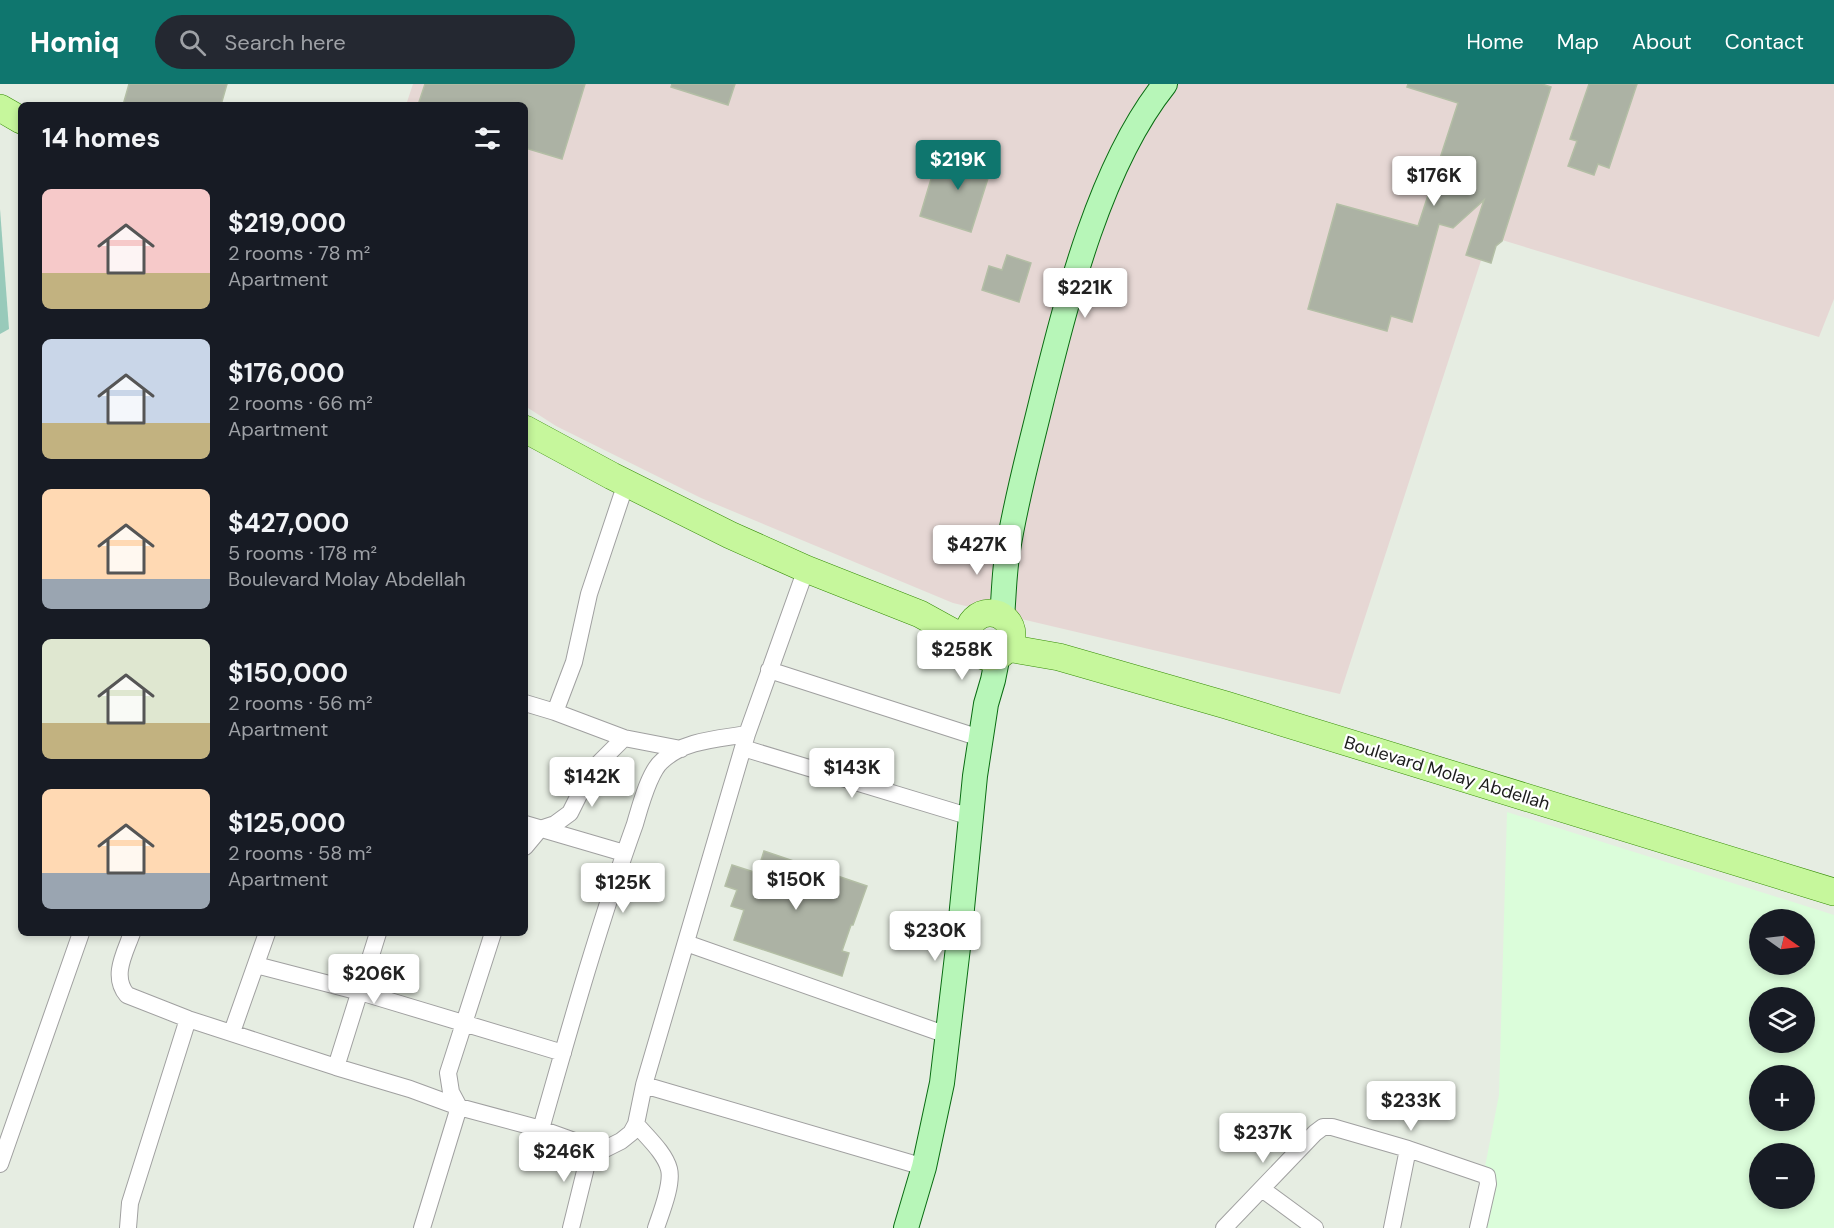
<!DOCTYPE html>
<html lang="en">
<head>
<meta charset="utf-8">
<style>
  body { margin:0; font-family:"DM Sans",sans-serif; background:#242831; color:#f1f3f6; height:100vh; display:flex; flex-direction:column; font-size:22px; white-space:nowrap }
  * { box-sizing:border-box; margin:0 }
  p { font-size:20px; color:#9ea1a6 }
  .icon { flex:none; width:33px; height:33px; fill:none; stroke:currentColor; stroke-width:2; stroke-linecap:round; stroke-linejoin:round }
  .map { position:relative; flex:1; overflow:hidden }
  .side { position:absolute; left:18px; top:18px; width:510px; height:834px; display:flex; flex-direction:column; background:#171b24; border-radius:9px; box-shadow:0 3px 9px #0003 }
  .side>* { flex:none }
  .needle { width:39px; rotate:104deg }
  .fabs { position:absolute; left:1749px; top:825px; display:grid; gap:12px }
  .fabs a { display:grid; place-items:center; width:66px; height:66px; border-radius:50%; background:#171b24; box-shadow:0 3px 9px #0003; font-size:30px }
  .price { position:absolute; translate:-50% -51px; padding:0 14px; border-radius:6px; background:#fff; color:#222; font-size:20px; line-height:39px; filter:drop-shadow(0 2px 3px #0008) }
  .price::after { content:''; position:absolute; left:50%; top:36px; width:18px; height:14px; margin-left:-9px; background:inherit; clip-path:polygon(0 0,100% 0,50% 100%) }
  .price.selected { background:#0f766e; color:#fff }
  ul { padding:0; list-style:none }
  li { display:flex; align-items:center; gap:18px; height:150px; padding:0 24px }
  li span { display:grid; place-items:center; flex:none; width:168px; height:120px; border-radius:9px; color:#555 }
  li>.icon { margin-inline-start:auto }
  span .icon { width:72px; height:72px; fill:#fffc; stroke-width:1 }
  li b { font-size:26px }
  h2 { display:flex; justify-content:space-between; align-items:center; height:72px; padding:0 24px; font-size:26px }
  header { display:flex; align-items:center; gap:36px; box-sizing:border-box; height:84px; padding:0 30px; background:#0f766e; color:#fff }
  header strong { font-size:28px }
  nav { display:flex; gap:33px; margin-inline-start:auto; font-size:21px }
  .search { width:420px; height:54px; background:#242831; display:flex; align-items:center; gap:15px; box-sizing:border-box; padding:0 21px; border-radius:33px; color:#9ea1a6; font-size:22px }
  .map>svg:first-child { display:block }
  .industrial { fill:#e6d7d4 }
  .education { fill:#dbfdda; fill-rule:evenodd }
  .forest { fill:#98caba }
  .building { fill:#acb2a4; stroke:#b3bea5; stroke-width:1.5 }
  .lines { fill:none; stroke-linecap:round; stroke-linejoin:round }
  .street-casing { stroke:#a0a0a0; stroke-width:18 }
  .secondary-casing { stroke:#096c12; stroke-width:26 }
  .primary-casing { stroke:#368d07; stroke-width:28 }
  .street { stroke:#fff; stroke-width:16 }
  .secondary { stroke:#b7f6b8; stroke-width:24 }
  .primary { stroke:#c6f79c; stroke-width:27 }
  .labels { text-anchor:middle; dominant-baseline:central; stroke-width:4.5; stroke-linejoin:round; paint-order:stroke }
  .street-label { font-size:18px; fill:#1c1c1c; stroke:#fff }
</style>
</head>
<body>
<header>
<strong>Homiq</strong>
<div class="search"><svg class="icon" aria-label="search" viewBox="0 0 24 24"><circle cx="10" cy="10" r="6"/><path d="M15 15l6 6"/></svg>Search here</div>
<nav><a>Home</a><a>Map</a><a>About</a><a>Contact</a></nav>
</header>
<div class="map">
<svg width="1834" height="1144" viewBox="0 0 1834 1144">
  <rect width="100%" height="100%" fill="#e6ede2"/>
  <path class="industrial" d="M 413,0 L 1834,0 L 1834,215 L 1819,253 L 1489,152 L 1340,610 L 953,519 L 701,414 L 556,342 L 525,322 L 525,21 L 406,21 Z"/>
  <path class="education" d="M 1507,728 L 1834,831 L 1834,1144 L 1473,1144 L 1499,1011 ZM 1760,836 L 1804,836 L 1804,880 L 1760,880 ZM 1760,914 L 1804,914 L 1804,958 L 1760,958 ZM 1760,992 L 1804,992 L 1804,1036 L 1760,1036 ZM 1760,1070 L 1804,1070 L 1804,1114 L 1760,1114 Z"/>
  <path class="forest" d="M 0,125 L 9,245 L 0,250 Z"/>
  <path class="building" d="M 129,0 L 227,0 L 221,21 L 123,21 Z
    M 425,0 L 585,0 L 562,75 L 525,64 L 525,21 L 418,21 Z
    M 672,0 L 735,0 L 728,21 L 671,3 Z
    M 1408,0 L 1542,0 L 1551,3 L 1502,157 L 1496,162 L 1491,179 L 1466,171 L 1484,116 L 1453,144 L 1439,140 L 1412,238 L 1391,232 L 1387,247 L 1308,225 L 1337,120 L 1418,142 L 1458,19 L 1407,3 Z
    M 1589,0 L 1637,0 L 1609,84 L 1598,80 L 1594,91 L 1568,82 L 1577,57 L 1570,55 Z
    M 977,63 L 996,69 L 971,148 L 920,132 L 937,75 L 971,86 Z
    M 1007,171 L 1031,179 L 1019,218 L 982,206 L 989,182 L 1002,186 Z
    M 764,767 L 867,802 L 853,841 L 851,841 L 842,867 L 849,869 L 842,892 L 734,856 L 744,826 L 731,822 L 737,806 L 725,802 L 732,781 L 757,789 Z"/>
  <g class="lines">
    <defs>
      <path id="street" d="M 806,485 L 747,650 L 644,1001 L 924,1083
        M 769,586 L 980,654
        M 525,619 L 555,628 L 624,654 L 681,665
        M 555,628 L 574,578 L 589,510 L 626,399
        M 743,664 L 971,733
        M 525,740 L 624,769
        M 525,763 L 540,745 L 555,740 L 570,729 L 591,687 L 624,654
        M 132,849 C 125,869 111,892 127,911 L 188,935 L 336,983 L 410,1005 L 459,1023 L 541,1045 L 591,1063 L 605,1065 L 621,1057 L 631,1049 L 636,1040 L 644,1001
        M 686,859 L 947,951
        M 256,881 L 360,908 L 563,969
        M 232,948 L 267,849
        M 336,983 L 378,849
        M 636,1040 C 647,1053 665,1069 669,1085 C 673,1100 661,1129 656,1144
        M 541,1045 C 570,943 599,840 635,740 C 640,723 649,688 662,677 C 684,656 719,655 747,650
        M 0,1080 L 81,849
        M 1262,1105 L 1315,1144
        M 128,1144 L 130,1119 L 188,935
        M 422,1144 L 459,1023 L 451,1008 L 448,989 L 493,849
        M 571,1144 L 591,1063
        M 1224,1144 L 1315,1049 L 1323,1043 L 1332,1043 L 1408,1065 L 1487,1092 L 1488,1100 L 1478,1144
        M 1392,1144 L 1408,1065"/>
      <path id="secondary" d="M 1002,533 C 1004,511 1004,488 1008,466 C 1016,415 1030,365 1042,315 C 1067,215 1100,81 1165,0
        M 906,1144 L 924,1083 L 942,999 L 959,855 L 975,692 L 986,620 L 993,596 L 998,571"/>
      <path id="primary" d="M 0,24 L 21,36
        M 525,345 L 612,392 L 730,451 L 806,485 L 920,530 L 969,557
        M968 551a22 22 0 1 1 44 0a22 22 0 1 1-44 0Z
        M 1007,564 L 1059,573 L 1226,621 L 1834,808"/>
    </defs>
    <use href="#street" class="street-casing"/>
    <use href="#secondary" class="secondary-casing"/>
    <use href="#primary" class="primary-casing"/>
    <use href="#street" class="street"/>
    <use href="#secondary" class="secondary"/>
    <use href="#primary" class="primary"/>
  </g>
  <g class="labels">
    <g class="street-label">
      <text transform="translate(1447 689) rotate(17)">Boulevard Molay Abdellah</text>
    </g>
  </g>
</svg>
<div class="fabs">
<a><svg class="needle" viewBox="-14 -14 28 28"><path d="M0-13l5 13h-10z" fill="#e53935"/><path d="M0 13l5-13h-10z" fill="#9ea1a6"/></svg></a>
<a><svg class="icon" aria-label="layers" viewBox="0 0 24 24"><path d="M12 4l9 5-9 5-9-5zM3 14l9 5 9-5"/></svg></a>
<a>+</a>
<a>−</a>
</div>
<b class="price selected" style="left:958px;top:107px">$219K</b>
<b class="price" style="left:1434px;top:123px">$176K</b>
<b class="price" style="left:1085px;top:235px">$221K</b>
<b class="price" style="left:977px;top:492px">$427K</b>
<b class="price" style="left:962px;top:597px">$258K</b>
<b class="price" style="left:852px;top:715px">$143K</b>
<b class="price" style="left:592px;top:724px">$142K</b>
<b class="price" style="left:796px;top:827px">$150K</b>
<b class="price" style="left:623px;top:830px">$125K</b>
<b class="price" style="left:935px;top:878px">$230K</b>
<b class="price" style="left:374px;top:921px">$206K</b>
<b class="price" style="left:1411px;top:1048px">$233K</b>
<b class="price" style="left:1263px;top:1080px">$237K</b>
<b class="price" style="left:564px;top:1099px">$246K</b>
<section class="side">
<h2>14 homes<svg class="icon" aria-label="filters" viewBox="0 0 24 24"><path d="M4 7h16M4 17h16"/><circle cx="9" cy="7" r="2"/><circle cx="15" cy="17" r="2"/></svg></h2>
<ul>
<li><span style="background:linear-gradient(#f6c9c9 70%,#c2b280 0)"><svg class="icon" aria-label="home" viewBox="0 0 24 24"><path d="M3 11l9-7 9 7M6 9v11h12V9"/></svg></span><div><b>$219,000</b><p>2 rooms · 78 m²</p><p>Apartment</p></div></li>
<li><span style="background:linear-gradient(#c9d6e8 70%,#c2b280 0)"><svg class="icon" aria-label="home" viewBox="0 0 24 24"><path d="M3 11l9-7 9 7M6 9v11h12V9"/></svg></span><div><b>$176,000</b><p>2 rooms · 66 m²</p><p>Apartment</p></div></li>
<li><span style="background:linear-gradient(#ffd9b3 75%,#9aa5b1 0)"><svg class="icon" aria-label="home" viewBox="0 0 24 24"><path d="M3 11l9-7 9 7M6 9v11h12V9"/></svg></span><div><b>$427,000</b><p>5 rooms · 178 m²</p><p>Boulevard Molay Abdellah</p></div></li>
<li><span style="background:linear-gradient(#dfe7d0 70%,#c2b280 0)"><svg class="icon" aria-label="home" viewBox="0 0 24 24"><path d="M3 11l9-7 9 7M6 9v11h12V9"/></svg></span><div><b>$150,000</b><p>2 rooms · 56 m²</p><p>Apartment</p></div></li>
<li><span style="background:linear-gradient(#ffd9b3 70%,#9aa5b1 0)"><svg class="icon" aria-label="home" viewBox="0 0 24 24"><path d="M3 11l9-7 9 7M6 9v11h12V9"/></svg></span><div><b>$125,000</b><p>2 rooms · 58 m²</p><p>Apartment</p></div></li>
</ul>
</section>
</div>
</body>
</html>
